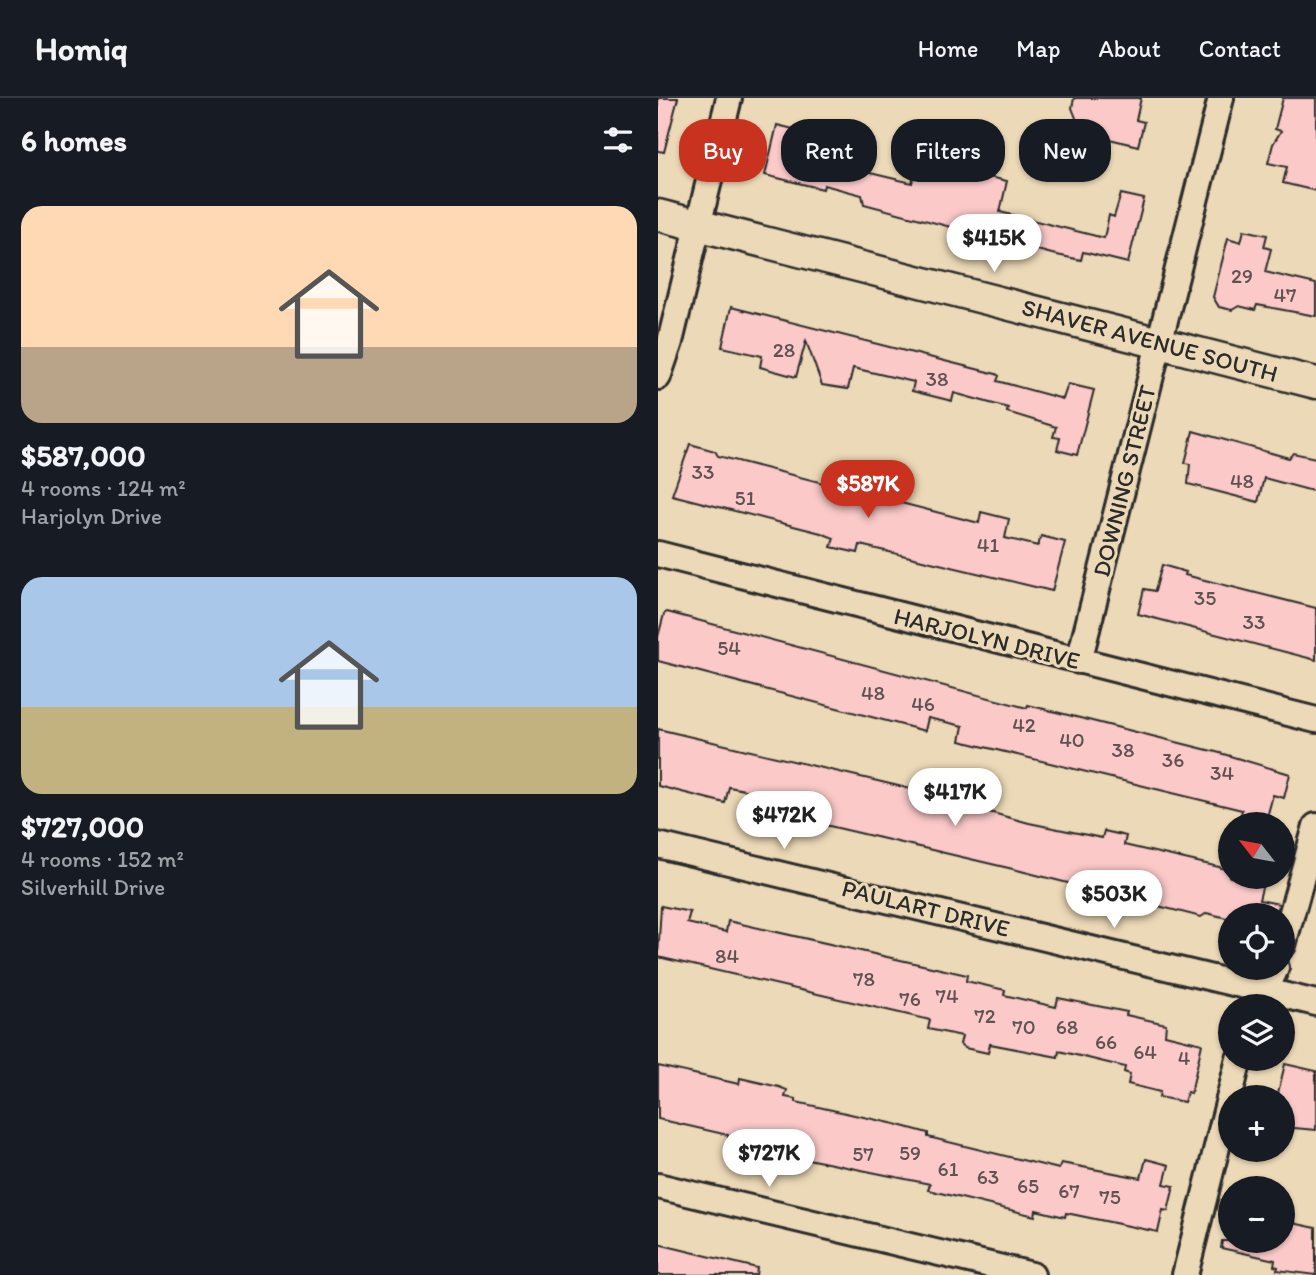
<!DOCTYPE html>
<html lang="en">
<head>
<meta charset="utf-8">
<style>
  body { margin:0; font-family:Itim,sans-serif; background:#20242c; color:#f1f3f6; height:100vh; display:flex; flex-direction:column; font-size:26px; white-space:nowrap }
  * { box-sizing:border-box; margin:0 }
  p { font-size:23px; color:#9ea1a6 }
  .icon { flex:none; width:38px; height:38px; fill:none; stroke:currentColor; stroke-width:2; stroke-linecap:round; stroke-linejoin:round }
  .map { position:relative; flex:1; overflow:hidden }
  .sheet { display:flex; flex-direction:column; background:#171b24; width:658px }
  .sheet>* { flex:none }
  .guide { position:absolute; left:21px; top:21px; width:532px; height:63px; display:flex; gap:14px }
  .needle { width:46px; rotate:301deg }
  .tools { position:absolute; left:560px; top:714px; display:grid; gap:14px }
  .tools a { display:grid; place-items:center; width:77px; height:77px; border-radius:50%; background:#171b24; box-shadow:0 2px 5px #0004; font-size:35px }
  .price { position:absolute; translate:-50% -60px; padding:0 16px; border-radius:24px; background:#fff; color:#222; font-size:23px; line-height:46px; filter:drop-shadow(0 2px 4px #0008) }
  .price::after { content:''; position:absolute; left:50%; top:42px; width:21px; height:16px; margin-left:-10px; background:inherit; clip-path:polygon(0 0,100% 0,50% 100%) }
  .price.active { background:#c8321e; color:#fff }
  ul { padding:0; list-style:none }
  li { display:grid; align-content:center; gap:14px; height:371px; padding:0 21px }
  li span { display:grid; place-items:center; height:217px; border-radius:21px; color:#555 }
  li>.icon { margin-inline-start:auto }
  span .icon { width:126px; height:126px; fill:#fffc; stroke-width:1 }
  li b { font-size:30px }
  h2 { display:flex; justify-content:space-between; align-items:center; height:84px; padding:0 21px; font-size:30px }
  .pill { padding:0 24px; border-radius:28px; background:#171b24; box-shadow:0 2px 5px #0004; font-size:24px; line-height:63px }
  .pill.active { background:#c8321e; color:#fff }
  header { display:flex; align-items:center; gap:42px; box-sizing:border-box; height:98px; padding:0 35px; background:#171b24; border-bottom:2px solid #363941 }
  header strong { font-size:33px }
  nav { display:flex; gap:38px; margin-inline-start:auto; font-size:24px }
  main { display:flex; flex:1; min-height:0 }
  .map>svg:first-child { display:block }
  .building { fill:#fac9c8; stroke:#2b2b2b; stroke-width:2 }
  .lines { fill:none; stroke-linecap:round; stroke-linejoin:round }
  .minor-casing { stroke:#2b2b2b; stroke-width:30 }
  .tertiary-casing { stroke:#2b2b2b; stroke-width:35 }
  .minor { stroke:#ecd9b7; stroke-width:24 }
  .tertiary { stroke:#ecd9b7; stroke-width:30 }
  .labels { text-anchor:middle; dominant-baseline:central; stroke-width:6; stroke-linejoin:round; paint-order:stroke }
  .number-label { font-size:21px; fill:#5f5252 }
  .street-label { font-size:24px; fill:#2b2b2b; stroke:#ecd9b7 }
</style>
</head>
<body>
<header>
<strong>Homiq</strong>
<nav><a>Home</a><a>Map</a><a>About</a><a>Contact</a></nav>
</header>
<main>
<section class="sheet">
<h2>6 homes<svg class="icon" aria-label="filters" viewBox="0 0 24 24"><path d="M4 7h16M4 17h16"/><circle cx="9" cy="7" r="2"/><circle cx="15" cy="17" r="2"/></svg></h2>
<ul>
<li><span style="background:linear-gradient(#ffd9b3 65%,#b9a48a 0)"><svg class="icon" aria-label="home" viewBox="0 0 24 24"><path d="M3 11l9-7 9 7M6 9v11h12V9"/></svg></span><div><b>$587,000</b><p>4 rooms · 124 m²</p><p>Harjolyn Drive</p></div></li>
<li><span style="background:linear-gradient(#a9c7e8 60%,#c2b280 0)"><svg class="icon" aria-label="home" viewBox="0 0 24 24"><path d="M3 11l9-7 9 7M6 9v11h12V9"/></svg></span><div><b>$727,000</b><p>4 rooms · 152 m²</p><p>Silverhill Drive</p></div></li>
</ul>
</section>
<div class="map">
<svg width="658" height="1177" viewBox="0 0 658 1177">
  <rect width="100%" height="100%" fill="#ecd9b7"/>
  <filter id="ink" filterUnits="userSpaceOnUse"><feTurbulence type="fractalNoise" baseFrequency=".0143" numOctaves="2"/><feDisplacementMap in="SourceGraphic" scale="14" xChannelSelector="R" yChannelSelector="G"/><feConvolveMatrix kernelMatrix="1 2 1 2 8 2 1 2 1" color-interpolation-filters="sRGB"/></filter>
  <g filter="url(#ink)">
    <path class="building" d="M 0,0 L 20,0 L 6,54 L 0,53 Z
      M 416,0 L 483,0 L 478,22 L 486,24 L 480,48 L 415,32 L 418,20 L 414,10 Z
      M 625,0 L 658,0 L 658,93 L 625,85 L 629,69 L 610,65 L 615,46 L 623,33 L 617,31 Z
      M 119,27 L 160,37 L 179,33 L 189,36 L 193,46 L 200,48 L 195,67 L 213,71 L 212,75 L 254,85 L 262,49 L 277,53 L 283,63 L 300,67 L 299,72 L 349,83 L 342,114 L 446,140 L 451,117 L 456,119 L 463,96 L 486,101 L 470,165 L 425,154 L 423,162 L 394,156 L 206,106 L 204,97 L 166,87 L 165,91 L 107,77 Z
      M 586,132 L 609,137 L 606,149 L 613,151 L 607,174 L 658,186 L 658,218 L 599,207 L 597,212 L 581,208 L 574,212 L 561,209 L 555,199 L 570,140 L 583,144 Z
      M 73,209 L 338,276 L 341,278 L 339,283 L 405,301 L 410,286 L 436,292 L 419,357 L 399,352 L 402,340 L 395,339 L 398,329 L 349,314 L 350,310 L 296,295 L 294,303 L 254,293 L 256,284 L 195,270 L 190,291 L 164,287 L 148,243 L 138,279 L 102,269 L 104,258 L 64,249 Z
      M 535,333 L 631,360 L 635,355 L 658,360 L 658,394 L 606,380 L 600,404 L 530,386 L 532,366 L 527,365 Z
      M 32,346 L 57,353 L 60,358 L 321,425 L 323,414 L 351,421 L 347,440 L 380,448 L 383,438 L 407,444 L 394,493 L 202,447 L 200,455 L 173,449 L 176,440 L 163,435 L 14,397 Z
      M 504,467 L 528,474 L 527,477 L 658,510 L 658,562 L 480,516 L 486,491 L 497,493 Z
      M 9,514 L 369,610 L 370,607 L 562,655 L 632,676 L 626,700 L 615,697 L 608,723 L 583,717 L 584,712 L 302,643 L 305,628 L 270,620 L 267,633 L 0,563 L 0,539 L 6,516 Z
      M 0,631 L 325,708 L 324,712 L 371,725 L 444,740 L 446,733 L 468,738 L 466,747 L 561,769 L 572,773 L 572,779 L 606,782 L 601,802 L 621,806 L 618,817 L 572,817 L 572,821 L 549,815 L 543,819 L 355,771 L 103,712 L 107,696 L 71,689 L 67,705 L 0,688 Z
      M 3,808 L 32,814 L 29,825 L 68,834 L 70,823 L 309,877 L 308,883 L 347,892 L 346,897 L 398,909 L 400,900 L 469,914 L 468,917 L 508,926 L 507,937 L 544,946 L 533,995 L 529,994 L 526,1004 L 501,999 L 502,994 L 470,986 L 472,976 L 466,974 L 467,969 L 401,953 L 400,959 L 332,946 L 330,955 L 307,950 L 302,946 L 304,938 L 270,931 L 272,922 L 0,859 Z
      M 627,966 L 658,973 L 658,1032 L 625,1029 L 625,999 L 619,999 Z
      M 0,968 L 81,986 L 82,980 L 121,989 L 129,992 L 127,999 L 138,1001 L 138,1004 L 237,1026 L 270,1035 L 270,1039 L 401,1071 L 403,1065 L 483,1080 L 488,1061 L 511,1067 L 506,1086 L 516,1088 L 510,1113 L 505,1112 L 500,1134 L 408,1115 L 407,1119 L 378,1112 L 377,1118 L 270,1092 L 272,1086 L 130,1057 L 70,1040 L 70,1037 L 0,1021 Z
      M 626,1123 L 658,1130 L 658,1177 L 619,1172 L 620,1169 L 616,1168 L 617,1162 L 563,1150 L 564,1143 L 625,1143 Z
      M 0,1146 L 99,1170 L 98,1177 L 0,1177 Z"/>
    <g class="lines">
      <defs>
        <path id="minor" d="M 0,279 L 12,244 L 71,0
          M 0,456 L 658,622
          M 421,563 L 563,0
          M 0,747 L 658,905
          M 625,847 L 658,728
          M 601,907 L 618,870
          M 0,1088 L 374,1177
          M 527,1177 L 581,961"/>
        <path id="tertiary" d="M 0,117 L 658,285"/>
      </defs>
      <use href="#minor" class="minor-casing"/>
      <use href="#tertiary" class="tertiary-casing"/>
      <use href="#minor" class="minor"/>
      <use href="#tertiary" class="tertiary"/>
    </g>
  </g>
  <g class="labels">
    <g class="number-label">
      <text x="584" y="177">29</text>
      <text x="627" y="196">47</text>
      <text x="126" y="251">28</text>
      <text x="279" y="280">38</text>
      <text x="45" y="373">33</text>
      <text x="584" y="382">48</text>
      <text x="87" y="399">51</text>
      <text x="330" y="446">41</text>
      <text x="547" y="499">35</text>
      <text x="596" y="523">33</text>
      <text x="71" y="549">54</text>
      <text x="215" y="594">48</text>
      <text x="265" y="605">46</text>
      <text x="366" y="626">42</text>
      <text x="414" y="641">40</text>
      <text x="465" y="651">38</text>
      <text x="515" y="661">36</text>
      <text x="564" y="674">34</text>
      <text x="69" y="857">84</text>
      <text x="206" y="880">78</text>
      <text x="289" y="897">74</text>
      <text x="252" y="900">76</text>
      <text x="327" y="917">72</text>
      <text x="366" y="928">70</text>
      <text x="409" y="928">68</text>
      <text x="448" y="943">66</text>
      <text x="487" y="953">64</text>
      <text x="526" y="959">4</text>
      <text x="252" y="1054">59</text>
      <text x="205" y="1055">57</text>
      <text x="290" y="1070">61</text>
      <text x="330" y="1078">63</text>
      <text x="370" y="1087">65</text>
      <text x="411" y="1092">67</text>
      <text x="452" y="1098">75</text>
    </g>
    <g class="street-label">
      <text transform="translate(492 242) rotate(15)">SHAVER AVENUE SOUTH</text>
      <text transform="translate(466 383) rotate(-76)">DOWNING STREET</text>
      <text transform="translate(329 540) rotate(14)">HARJOLYN DRIVE</text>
      <text transform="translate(268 810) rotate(14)">PAULART DRIVE</text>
    </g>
  </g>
</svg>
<div class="tools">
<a><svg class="needle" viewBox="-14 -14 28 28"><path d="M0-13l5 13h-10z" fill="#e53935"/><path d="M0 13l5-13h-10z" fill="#9ea1a6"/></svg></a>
<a><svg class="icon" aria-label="locate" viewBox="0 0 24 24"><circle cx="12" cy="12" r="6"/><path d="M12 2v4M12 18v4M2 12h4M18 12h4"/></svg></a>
<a><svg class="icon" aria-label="layers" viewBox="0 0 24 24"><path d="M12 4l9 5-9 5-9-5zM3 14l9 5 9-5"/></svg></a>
<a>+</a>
<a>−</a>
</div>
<b class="price" style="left:336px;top:176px">$415K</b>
<b class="price active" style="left:210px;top:422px">$587K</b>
<b class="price" style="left:297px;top:730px">$417K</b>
<b class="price" style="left:126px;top:753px">$472K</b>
<b class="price" style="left:456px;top:832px">$503K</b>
<b class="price" style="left:111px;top:1091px">$727K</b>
<div class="guide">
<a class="pill active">Buy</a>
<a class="pill">Rent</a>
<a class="pill">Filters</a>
<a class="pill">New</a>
</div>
</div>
</main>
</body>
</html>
